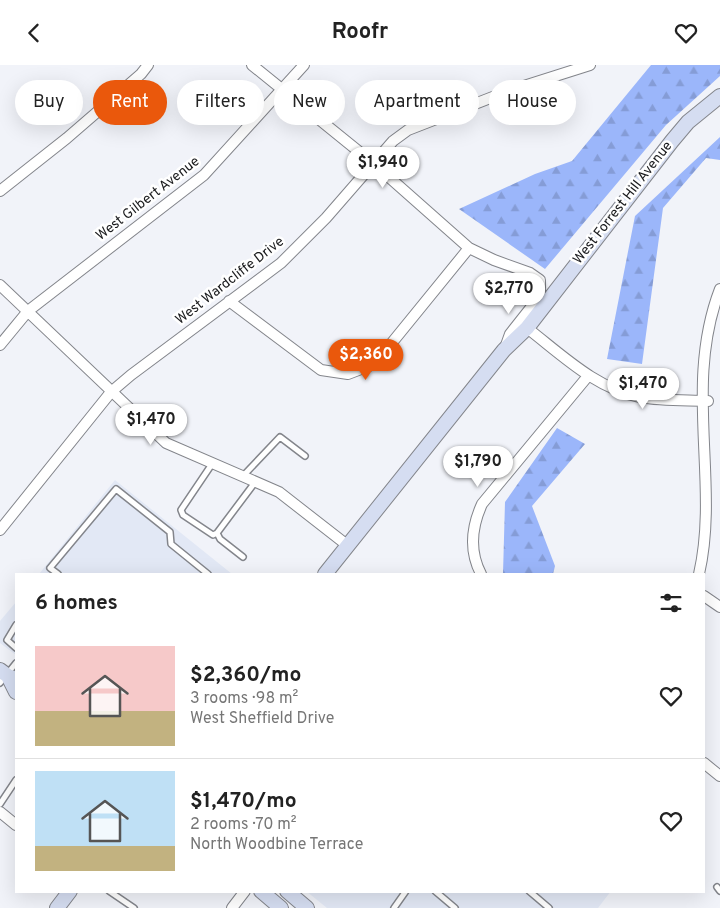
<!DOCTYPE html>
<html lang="en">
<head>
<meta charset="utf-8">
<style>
  body { margin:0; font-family:Overpass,sans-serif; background:#f6f6f6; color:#222; height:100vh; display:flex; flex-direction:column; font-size:19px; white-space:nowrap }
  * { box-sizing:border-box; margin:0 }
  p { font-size:16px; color:#767676 }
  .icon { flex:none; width:28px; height:28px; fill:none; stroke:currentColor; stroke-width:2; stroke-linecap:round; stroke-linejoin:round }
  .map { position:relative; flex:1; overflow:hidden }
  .panel { position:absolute; left:15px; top:508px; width:690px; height:320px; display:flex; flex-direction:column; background:#fff; border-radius:0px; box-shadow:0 5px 20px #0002 }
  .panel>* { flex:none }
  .top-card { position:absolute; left:15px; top:15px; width:690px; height:45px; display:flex; gap:10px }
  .price { position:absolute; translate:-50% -42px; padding:0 11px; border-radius:18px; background:#fff; color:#222; font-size:16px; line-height:32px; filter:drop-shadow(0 1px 2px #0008) }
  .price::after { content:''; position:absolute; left:50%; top:30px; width:15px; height:11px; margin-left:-8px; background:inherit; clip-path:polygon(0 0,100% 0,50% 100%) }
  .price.selected { background:#ea580c; color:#fff }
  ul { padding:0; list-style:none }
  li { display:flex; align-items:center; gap:15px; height:125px; padding:0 20px }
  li+li { border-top:1px solid #e0e0e0 }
  li span { display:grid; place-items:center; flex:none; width:140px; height:100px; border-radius:0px; color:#555 }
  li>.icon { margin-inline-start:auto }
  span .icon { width:60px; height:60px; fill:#fffc; stroke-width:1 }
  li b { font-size:21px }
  h2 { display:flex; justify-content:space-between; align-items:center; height:60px; padding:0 20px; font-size:21px }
  .pill { padding:0 18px; border-radius:22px; background:#fff; box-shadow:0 5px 20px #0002; font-size:18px; line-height:45px }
  .pill.selected { background:#ea580c; color:#fff }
  header { display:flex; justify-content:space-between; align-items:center; height:65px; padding:0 20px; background:#fff; font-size:22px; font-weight:700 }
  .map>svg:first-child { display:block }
  .built { fill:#e2e8f5 }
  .forest { fill:url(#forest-firs) }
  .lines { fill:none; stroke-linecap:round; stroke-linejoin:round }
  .lane-casing { stroke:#83858b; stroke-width:8 }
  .street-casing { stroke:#83858b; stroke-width:12 }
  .secondary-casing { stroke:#83858b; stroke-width:16 }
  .lane { stroke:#fff; stroke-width:5 }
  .street { stroke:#fff; stroke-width:10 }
  .secondary { stroke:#d5ddf1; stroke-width:14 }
  .labels { text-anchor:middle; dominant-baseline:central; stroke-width:5; stroke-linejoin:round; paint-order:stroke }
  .street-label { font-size:14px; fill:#1a1b1d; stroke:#fff }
</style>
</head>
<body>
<header><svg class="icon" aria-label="back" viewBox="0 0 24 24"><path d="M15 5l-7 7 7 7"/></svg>Roofr<svg class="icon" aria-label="heart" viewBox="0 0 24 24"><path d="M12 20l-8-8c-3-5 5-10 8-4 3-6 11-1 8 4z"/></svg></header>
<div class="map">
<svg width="720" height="843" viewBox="0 0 720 843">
  <defs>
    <pattern id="forest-firs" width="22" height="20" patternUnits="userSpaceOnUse" patternTransform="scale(1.25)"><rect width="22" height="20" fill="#9bb6fa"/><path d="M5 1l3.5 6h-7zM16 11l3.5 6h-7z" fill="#859cd6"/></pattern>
  </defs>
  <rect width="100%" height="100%" fill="#f1f3f9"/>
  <path class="built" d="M 115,415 L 232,509 L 39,509 Z
    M 16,537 L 16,590 L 0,578 L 0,556 Z
    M 306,826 L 611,826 L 598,843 L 327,843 Z"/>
  <path class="forest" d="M 651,0 L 720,0 L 720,11 L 666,60 L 545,204 L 459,144 L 535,109 L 572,96 Z
    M 720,72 L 720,95 L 706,93 L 663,143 L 642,299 L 607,294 L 635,151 Z
    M 557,363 L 585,379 L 532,441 L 555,501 L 553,509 L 503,509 L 505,437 Z"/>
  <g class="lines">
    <defs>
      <path id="lane" d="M 212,399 L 181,445 L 183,450 L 213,470 L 217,468 L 256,416
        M 243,411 L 280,372 L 305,391
        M 217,468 L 220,474 L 243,492
        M 58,509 L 50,503 L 116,424 L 170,467 L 171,479 L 208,509
        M 16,560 L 7,575 L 16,583
        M 0,618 L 16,598
        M 0,739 L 16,715
        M 717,822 L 720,826
        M 109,826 L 134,843
        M 435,826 L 455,843
        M 529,826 L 549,843
        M 394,843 L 406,826"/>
      <path id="street" d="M 252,0 L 373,98 L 469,183 L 494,195 L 530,208 L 540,215 L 540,231 L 510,269 L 505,283
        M 0,126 L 67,73 L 141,9 L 148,0
        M 0,220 L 166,378 L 279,427 L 347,480
        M 229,236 L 321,305 L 348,309 L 369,301 L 386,285 L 469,183
        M 527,263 C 561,289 596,324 640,332 C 662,336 686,335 708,336
        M 0,280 L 28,246 L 204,110 L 304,0
        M 0,465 L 111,327 L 131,310 L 281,198 L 326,153 L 393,76 L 408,65 L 508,26 L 590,0
        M 481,509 C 469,486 472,461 482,439 L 588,311
        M 699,509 C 720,418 683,320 720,224
        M 704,531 L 720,542
        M 704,698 L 720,711
        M 0,747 L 16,760
        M 232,843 L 245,826"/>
      <path id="secondary" d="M 325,509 L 504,285 L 527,263 L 672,76 L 688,57 L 720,31
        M 0,605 L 8,611 L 16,614
        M 8,611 L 16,627
        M 261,826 L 281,843
        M 287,826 L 307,843
        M 57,843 L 70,826"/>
    </defs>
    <use href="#lane" class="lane-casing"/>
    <use href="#street" class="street-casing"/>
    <use href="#secondary" class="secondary-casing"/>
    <use href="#lane" class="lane"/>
    <use href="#street" class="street"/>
    <use href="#secondary" class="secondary"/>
  </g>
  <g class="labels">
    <g class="street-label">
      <text transform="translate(148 134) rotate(-38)">West Gilbert Avenue</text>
      <text transform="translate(623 138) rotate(-52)">West Forrest Hill Avenue</text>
      <text transform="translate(230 216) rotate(-38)">West Wardcliffe Drive</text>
    </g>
  </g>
</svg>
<b class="price" style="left:383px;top:124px">$1,940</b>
<b class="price" style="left:509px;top:250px">$2,770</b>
<b class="price selected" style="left:366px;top:316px">$2,360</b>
<b class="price" style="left:643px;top:345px">$1,470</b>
<b class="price" style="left:151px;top:381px">$1,470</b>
<b class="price" style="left:478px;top:423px">$1,790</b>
<div class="top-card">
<a class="pill">Buy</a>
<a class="pill selected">Rent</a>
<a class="pill">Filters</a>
<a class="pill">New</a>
<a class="pill">Apartment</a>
<a class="pill">House</a>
</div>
<section class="panel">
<h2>6 homes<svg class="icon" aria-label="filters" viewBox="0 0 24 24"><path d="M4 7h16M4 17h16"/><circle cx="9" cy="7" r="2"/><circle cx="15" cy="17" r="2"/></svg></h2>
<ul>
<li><span style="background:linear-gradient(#f6c9c9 65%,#c2b280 0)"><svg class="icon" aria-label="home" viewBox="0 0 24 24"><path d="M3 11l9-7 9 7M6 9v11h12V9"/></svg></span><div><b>$2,360/mo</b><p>3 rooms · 98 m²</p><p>West Sheffield Drive</p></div><svg class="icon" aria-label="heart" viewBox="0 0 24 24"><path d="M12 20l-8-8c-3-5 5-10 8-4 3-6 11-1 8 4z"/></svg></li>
<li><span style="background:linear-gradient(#bfe0f5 75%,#c2b280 0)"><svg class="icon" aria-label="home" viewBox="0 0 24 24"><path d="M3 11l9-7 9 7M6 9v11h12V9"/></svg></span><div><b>$1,470/mo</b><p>2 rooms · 70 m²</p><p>North Woodbine Terrace</p></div><svg class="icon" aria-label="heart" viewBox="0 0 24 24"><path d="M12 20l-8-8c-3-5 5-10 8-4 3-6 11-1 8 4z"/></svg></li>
</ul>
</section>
</div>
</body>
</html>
